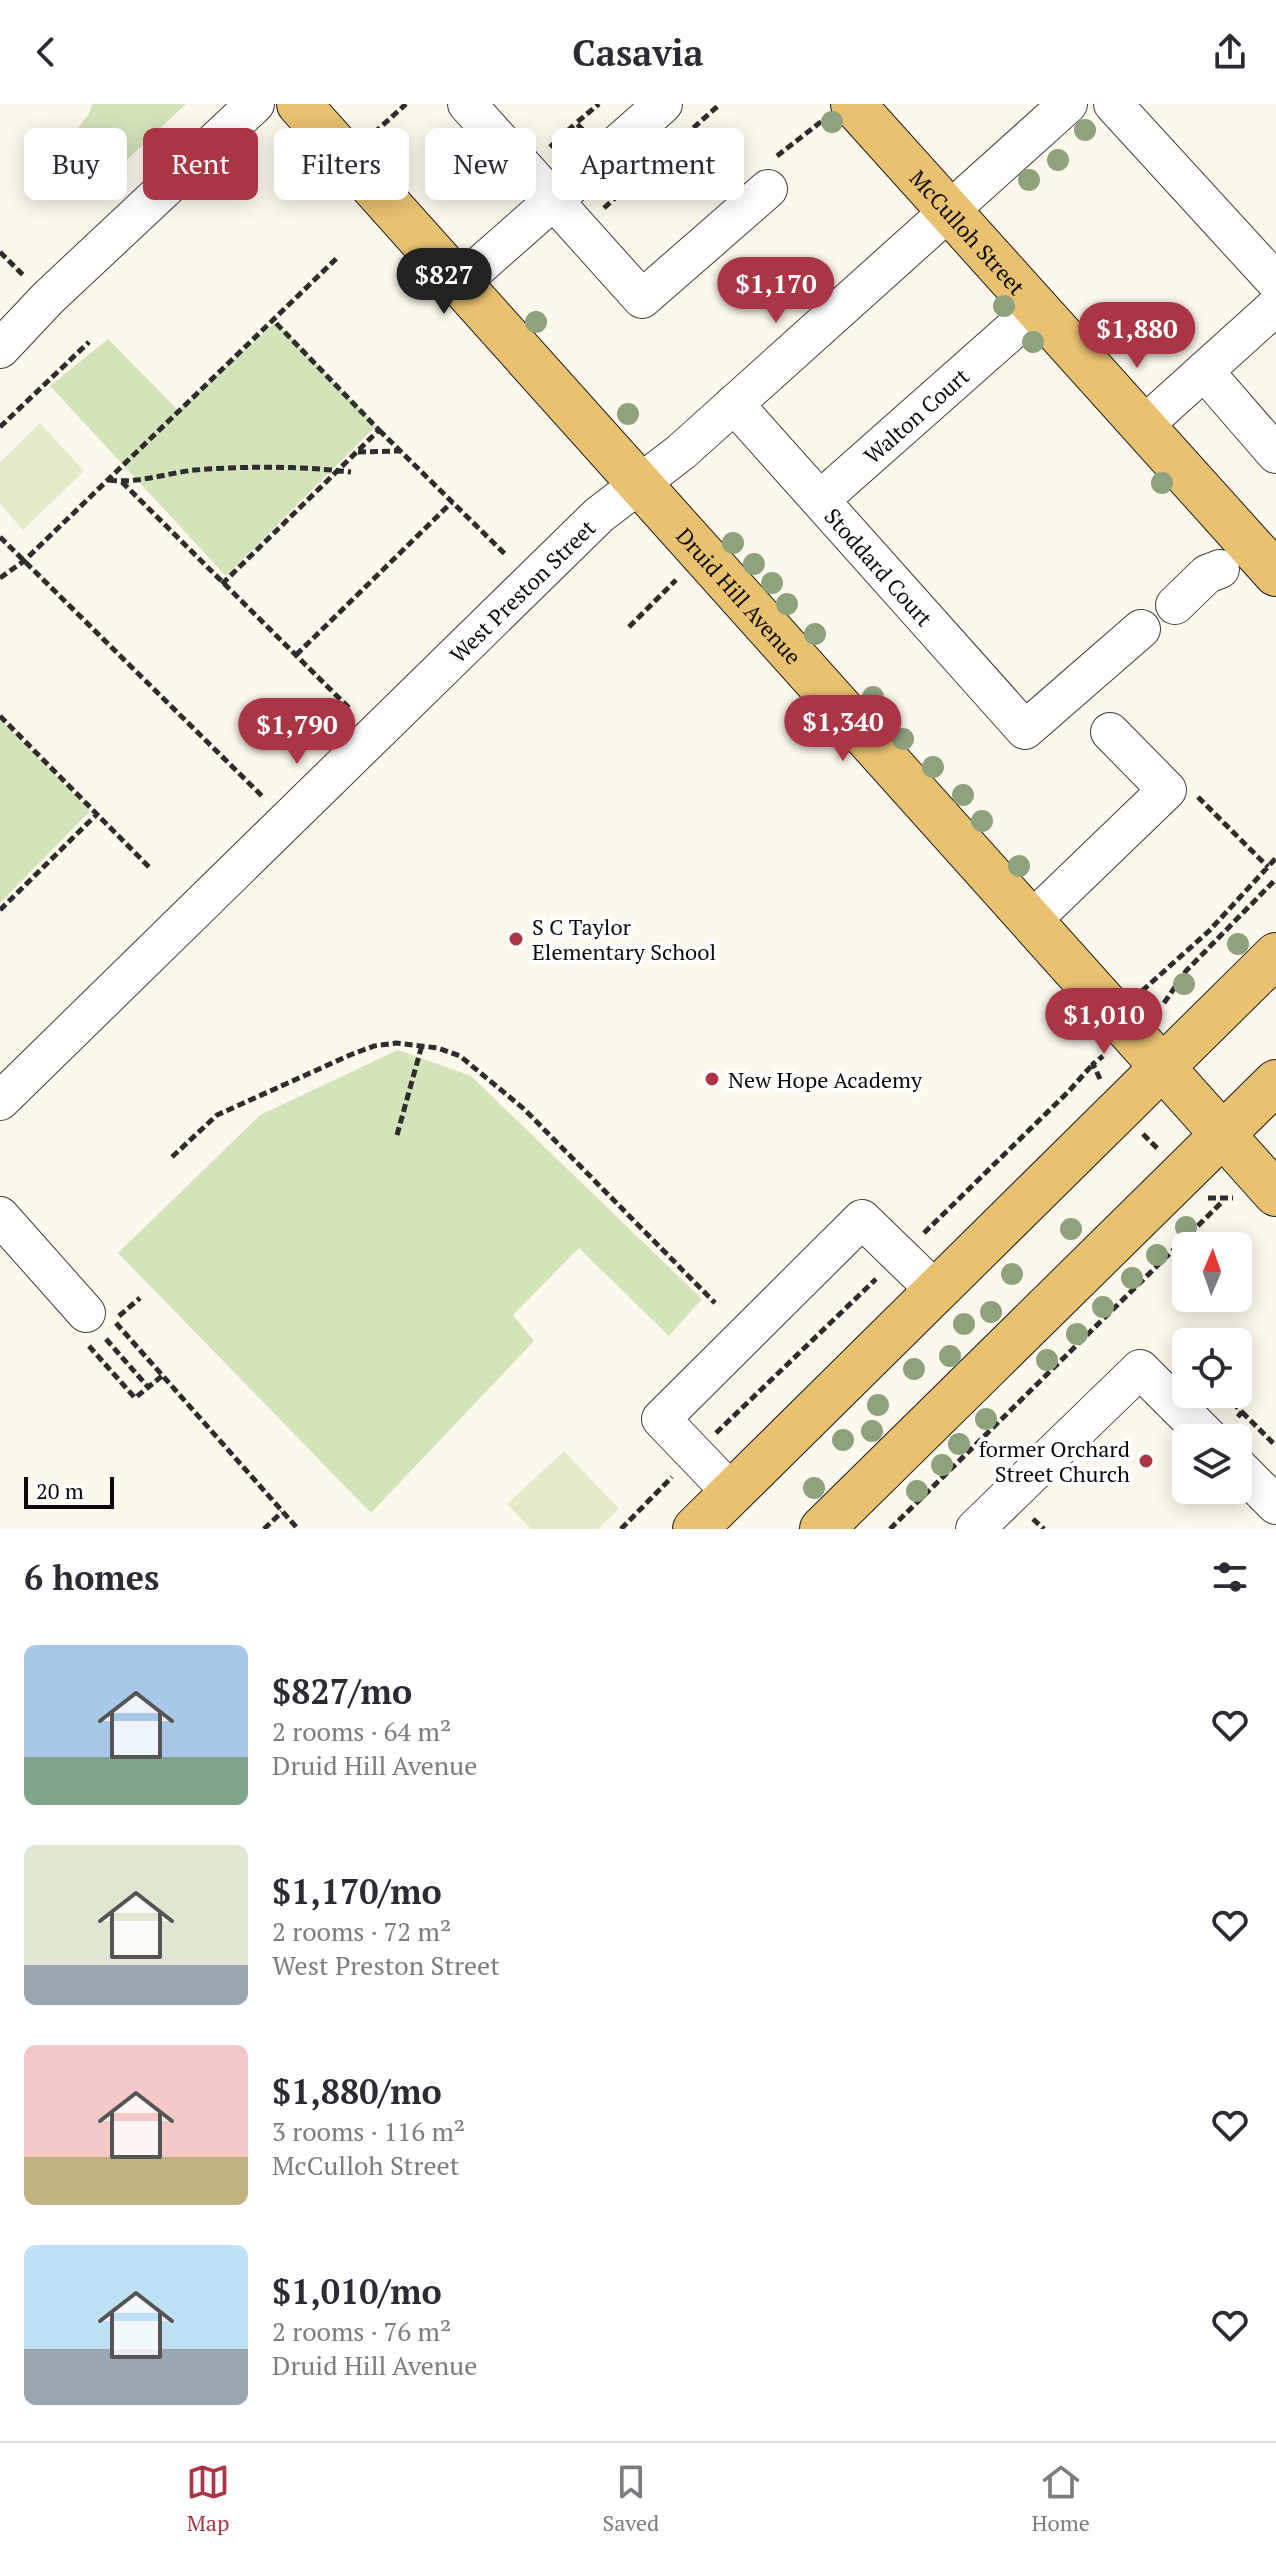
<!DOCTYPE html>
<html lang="en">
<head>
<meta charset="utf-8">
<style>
  body { margin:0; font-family:"PT Serif",serif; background:#f2f2f3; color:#2b2b33; height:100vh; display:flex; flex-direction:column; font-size:30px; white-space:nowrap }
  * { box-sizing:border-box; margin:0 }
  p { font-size:26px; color:#7c7c81 }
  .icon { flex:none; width:44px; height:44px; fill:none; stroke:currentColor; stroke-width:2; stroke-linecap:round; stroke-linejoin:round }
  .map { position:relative; height:1425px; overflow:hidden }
  .side { display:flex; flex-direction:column; background:#fff; flex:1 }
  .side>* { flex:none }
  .banner { position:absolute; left:24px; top:24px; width:800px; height:72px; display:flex; gap:16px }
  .needle { width:52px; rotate:2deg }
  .tools { position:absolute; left:1172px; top:1128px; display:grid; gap:16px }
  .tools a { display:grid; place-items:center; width:80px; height:80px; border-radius:12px; background:#fff; box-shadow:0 4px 20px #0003; font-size:40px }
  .scale { position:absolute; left:24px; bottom:20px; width:90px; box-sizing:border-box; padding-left:8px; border:4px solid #0b0b0b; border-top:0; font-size:22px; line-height:28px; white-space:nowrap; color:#0b0b0b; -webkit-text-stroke:6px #fff; paint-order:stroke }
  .price { position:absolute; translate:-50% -68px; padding:0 18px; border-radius:28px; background:#aa3544; color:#fff; font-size:26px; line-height:52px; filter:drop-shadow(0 2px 4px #0008) }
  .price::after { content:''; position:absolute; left:50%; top:48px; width:24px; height:18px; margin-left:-12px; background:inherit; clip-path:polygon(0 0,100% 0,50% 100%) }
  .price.current { background:#222; color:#fff }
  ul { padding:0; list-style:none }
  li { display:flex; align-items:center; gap:24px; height:200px; padding:0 24px }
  li span { display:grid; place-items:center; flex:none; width:224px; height:160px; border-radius:12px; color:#555 }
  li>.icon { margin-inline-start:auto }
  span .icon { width:96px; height:96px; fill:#fffc; stroke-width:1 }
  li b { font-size:34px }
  h2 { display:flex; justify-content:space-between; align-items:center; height:96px; padding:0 24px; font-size:34px }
  .chip { padding:0 28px; border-radius:12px; background:#fff; box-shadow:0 4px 20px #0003; font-size:28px; line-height:72px }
  .chip.current { background:#aa3544; color:#fff }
  header { display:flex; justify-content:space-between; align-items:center; height:104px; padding:0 24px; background:#fff; font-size:36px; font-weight:800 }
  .tab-bar { display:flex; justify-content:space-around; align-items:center; height:112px; border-top:2px solid #e1e1e2; background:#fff; font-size:22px; color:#7c7c81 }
  .tab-bar a { display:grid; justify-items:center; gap:4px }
  .tab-bar .current { color:#aa3544 }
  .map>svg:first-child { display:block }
  .green { fill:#d3e3ba }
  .pitch { fill:#e3ebcb }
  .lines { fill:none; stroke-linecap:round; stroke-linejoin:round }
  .minor-casing { stroke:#3e3e3e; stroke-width:40 }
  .major-casing { stroke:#1c1c1c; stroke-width:46 }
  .path { stroke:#2d2d2d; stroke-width:5; stroke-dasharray:8 4; stroke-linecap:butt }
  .minor { stroke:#fff; stroke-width:38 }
  .major { stroke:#e8c171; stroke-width:44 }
  .tree { fill:#8ea27e }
  .poi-dot { fill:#aa3544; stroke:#fff; stroke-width:3 }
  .labels { text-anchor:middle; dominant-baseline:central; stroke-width:8; stroke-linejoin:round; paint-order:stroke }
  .street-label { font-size:22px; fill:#0b0b0b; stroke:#fff }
  .poi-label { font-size:22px; fill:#0b0b0b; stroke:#fff; text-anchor:start }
</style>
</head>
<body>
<header><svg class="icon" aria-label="back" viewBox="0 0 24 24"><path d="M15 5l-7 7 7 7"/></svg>Casavia<svg class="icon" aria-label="share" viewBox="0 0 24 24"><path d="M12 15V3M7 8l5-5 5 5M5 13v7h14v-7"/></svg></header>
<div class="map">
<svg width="1276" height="1425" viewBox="0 0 1276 1425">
  <rect width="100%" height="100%" fill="#fdf8ec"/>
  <path class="green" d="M 92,0 L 186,0 L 86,94 L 55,52 L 89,10 Z
    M 276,218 L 376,322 L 226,472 L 50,282 L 108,235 L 178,306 Z
    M 0,615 L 90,707 L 0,799 Z
    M 398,946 L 471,972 L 702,1195 L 669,1232 L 579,1144 L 513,1211 L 534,1237 L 371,1409 L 118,1149 L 260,1011 Z"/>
  <path class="pitch" d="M 40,319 L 84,367 L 23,426 L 0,400 L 0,358 Z
    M 564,1347 L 619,1405 L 598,1425 L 531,1425 L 507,1400 Z"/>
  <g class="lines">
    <defs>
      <g id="minor">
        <path d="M 467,0 L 642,195 L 768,85"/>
        <path d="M 1113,0 L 1276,178"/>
        <path d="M 460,179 L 663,0"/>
        <path d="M 0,245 L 48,194 L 255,0"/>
        <path d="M 1204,267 L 1276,350"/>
        <path id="s1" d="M 734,300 L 1025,626 L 1141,525"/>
        <path d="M 1142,323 L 1276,202"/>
        <path id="s2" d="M 820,396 L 1011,227"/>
        <path d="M 1175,501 L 1207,470 L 1220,465"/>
        <path d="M 1030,818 L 1167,686 L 1110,628"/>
        <path id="s3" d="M 0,997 L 599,411 L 681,348 L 1068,0"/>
        <path d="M 0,1112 L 86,1209"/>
        <path d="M 1238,1363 L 1276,1401"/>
        <path d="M 732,1389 L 661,1315 L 862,1115 L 935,1186"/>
        <path d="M 975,1425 L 1140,1265 L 1209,1334"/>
      </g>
      <g id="major">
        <path id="s4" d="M 299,0 L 1276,1090"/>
        <path id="s5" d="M 853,0 L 1276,470"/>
        <path d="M 695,1425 L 1276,851"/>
        <path d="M 822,1425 L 1276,978"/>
      </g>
    </defs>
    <use href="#minor" class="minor-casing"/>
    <use href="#major" class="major-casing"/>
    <path class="path" d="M 583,26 L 576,19 L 599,0
      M 374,29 L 406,0
      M 550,43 L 576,19
      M 777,52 L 822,17
      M 604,104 L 720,0
      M 0,148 L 25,173
      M 0,323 L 89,238
      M 379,326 L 507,452
      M 358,348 L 399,347
      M 109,376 C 137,380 167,369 195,366 C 248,362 299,362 351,368
      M 122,378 L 351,606
      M 0,433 L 263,693
      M 0,474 L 24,457 L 337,154
      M 222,480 L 379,326 L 273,216
      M 629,523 L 676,476
      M 296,551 L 452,398
      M 0,612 L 150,764
      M 1198,693 L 1268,763
      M 0,806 L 97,710
      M 1142,887 L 1209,827 L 1276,754
      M 1164,899 L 1186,867 L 1276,775
      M 1100,975 L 1093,960 L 1103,952
      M 1143,1030 L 1158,1045
      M 397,1031 L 422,941
      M 172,1053 L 217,1011 L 350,951 L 374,942 L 396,939 L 438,944 L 460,952 L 524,1005 L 715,1199
      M 1208,1094 L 1233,1094
      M 924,1129 L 1069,987 L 1093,960
      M 119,1212 L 140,1194
      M 116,1219 L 298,1425
      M 106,1235 L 148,1283
      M 89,1242 L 135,1294 L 162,1272
      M 1224,1290 L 1242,1308 L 1235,1316
      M 1242,1308 L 1276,1342
      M 716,1329 L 876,1175
      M 1033,1415 L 1044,1425
      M 264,1425 L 282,1408
      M 621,1425 L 672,1373
      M 890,1425 L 1223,1097"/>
    <use href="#minor" class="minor"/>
    <use href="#major" class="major"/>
  </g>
  <g class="tree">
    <circle cx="832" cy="18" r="11"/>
    <circle cx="1085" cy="26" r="11"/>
    <circle cx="1058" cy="56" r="11"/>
    <circle cx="1029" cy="76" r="11"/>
    <circle cx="1004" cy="202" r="11"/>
    <circle cx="536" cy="218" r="11"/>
    <circle cx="1033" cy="238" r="11"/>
    <circle cx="628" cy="310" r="11"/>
    <circle cx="1162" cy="379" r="11"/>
    <circle cx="733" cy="439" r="11"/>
    <circle cx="754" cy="460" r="11"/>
    <circle cx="772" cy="479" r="11"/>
    <circle cx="787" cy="500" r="11"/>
    <circle cx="815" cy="530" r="11"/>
    <circle cx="873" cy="593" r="11"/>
    <circle cx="903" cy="635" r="11"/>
    <circle cx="933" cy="663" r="11"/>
    <circle cx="963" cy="691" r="11"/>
    <circle cx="982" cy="717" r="11"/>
    <circle cx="1019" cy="762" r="11"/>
    <circle cx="1238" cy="840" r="11"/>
    <circle cx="1184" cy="880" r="11"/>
    <circle cx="1186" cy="1123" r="11"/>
    <circle cx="1071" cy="1125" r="11"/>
    <circle cx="1157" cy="1151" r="11"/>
    <circle cx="1012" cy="1170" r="11"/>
    <circle cx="1132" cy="1174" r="11"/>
    <circle cx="1103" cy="1203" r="11"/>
    <circle cx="991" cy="1208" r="11"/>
    <circle cx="964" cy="1220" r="11"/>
    <circle cx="1077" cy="1230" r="11"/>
    <circle cx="950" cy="1252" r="11"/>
    <circle cx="1047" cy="1256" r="11"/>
    <circle cx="914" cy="1265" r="11"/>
    <circle cx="878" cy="1301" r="11"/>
    <circle cx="986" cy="1315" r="11"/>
    <circle cx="872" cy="1327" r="11"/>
    <circle cx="843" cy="1336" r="11"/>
    <circle cx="959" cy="1340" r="11"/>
    <circle cx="942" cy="1361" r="11"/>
    <circle cx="814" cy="1384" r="11"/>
    <circle cx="917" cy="1387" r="11"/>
  </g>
  <g class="poi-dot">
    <circle cx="516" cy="835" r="8"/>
    <circle cx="712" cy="975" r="8"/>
    <circle cx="1146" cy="1357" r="8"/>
  </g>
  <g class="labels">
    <g class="street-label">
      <text stroke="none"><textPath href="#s5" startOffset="172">McCulloh Street</textPath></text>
      <text stroke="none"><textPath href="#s2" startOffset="128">Walton Court</textPath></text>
      <text stroke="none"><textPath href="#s1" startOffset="218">Stoddard Court</textPath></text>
      <text stroke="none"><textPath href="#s3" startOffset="730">West Preston Street</textPath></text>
      <text stroke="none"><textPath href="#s4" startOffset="660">Druid Hill Avenue</textPath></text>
    </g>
    <g class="poi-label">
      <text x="532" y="822">S C Taylor<tspan x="532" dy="25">Elementary School</tspan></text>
      <text x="728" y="975">New Hope Academy</text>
      <text x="1130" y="1344" text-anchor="end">former Orchard<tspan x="1130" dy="25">Street Church</tspan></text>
    </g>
  </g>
</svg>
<div class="tools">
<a><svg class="needle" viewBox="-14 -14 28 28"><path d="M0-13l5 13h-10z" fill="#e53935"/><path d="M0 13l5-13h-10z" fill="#7c7c81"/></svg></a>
<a><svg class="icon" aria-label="locate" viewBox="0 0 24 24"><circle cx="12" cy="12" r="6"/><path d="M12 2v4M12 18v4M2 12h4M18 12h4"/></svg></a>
<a><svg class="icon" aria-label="layers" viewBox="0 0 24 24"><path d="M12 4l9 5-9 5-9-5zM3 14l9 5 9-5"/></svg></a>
</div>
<div class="scale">20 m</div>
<b class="price current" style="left:444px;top:212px">$827</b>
<b class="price" style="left:776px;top:221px">$1,170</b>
<b class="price" style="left:1137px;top:266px">$1,880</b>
<b class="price" style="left:843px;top:659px">$1,340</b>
<b class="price" style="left:297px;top:662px">$1,790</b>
<b class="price" style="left:1104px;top:952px">$1,010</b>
<div class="banner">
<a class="chip">Buy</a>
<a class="chip current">Rent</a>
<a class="chip">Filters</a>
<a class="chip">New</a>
<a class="chip">Apartment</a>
</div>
</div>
<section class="side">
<h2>6 homes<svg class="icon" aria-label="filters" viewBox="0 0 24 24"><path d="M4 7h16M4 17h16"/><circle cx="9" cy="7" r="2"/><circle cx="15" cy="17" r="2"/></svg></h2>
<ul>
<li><span style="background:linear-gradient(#a9c7e8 70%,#7fa58c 0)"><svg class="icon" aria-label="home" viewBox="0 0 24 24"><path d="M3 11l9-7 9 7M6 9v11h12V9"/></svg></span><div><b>$827/mo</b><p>2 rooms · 64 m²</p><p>Druid Hill Avenue</p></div><svg class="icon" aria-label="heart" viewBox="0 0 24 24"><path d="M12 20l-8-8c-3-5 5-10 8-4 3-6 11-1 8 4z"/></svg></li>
<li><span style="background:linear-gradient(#dfe7d0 75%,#9aa5b1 0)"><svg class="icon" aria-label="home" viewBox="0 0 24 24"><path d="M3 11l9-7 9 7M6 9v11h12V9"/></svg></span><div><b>$1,170/mo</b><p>2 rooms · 72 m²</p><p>West Preston Street</p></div><svg class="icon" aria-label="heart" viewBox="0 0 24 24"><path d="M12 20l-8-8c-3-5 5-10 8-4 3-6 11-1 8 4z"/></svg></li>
<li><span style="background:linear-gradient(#f6c9c9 70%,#c2b280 0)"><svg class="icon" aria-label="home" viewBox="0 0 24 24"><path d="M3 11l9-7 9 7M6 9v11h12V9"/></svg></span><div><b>$1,880/mo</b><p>3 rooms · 116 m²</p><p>McCulloh Street</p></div><svg class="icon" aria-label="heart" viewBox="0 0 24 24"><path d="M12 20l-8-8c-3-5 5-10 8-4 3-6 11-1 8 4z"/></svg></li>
<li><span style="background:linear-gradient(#bfe0f5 65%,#9aa5b1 0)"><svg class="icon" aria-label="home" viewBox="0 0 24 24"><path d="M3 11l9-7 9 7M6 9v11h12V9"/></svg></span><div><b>$1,010/mo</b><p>2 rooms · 76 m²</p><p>Druid Hill Avenue</p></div><svg class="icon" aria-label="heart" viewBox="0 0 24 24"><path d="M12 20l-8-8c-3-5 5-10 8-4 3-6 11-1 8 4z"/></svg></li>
</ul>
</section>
<nav class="tab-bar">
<a class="current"><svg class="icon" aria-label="map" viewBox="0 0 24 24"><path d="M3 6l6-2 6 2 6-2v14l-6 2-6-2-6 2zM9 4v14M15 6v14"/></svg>Map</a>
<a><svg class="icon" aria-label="saved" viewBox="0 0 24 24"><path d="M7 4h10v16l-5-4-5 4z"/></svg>Saved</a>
<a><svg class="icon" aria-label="home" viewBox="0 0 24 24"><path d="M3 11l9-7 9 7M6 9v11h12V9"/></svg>Home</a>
</nav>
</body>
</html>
